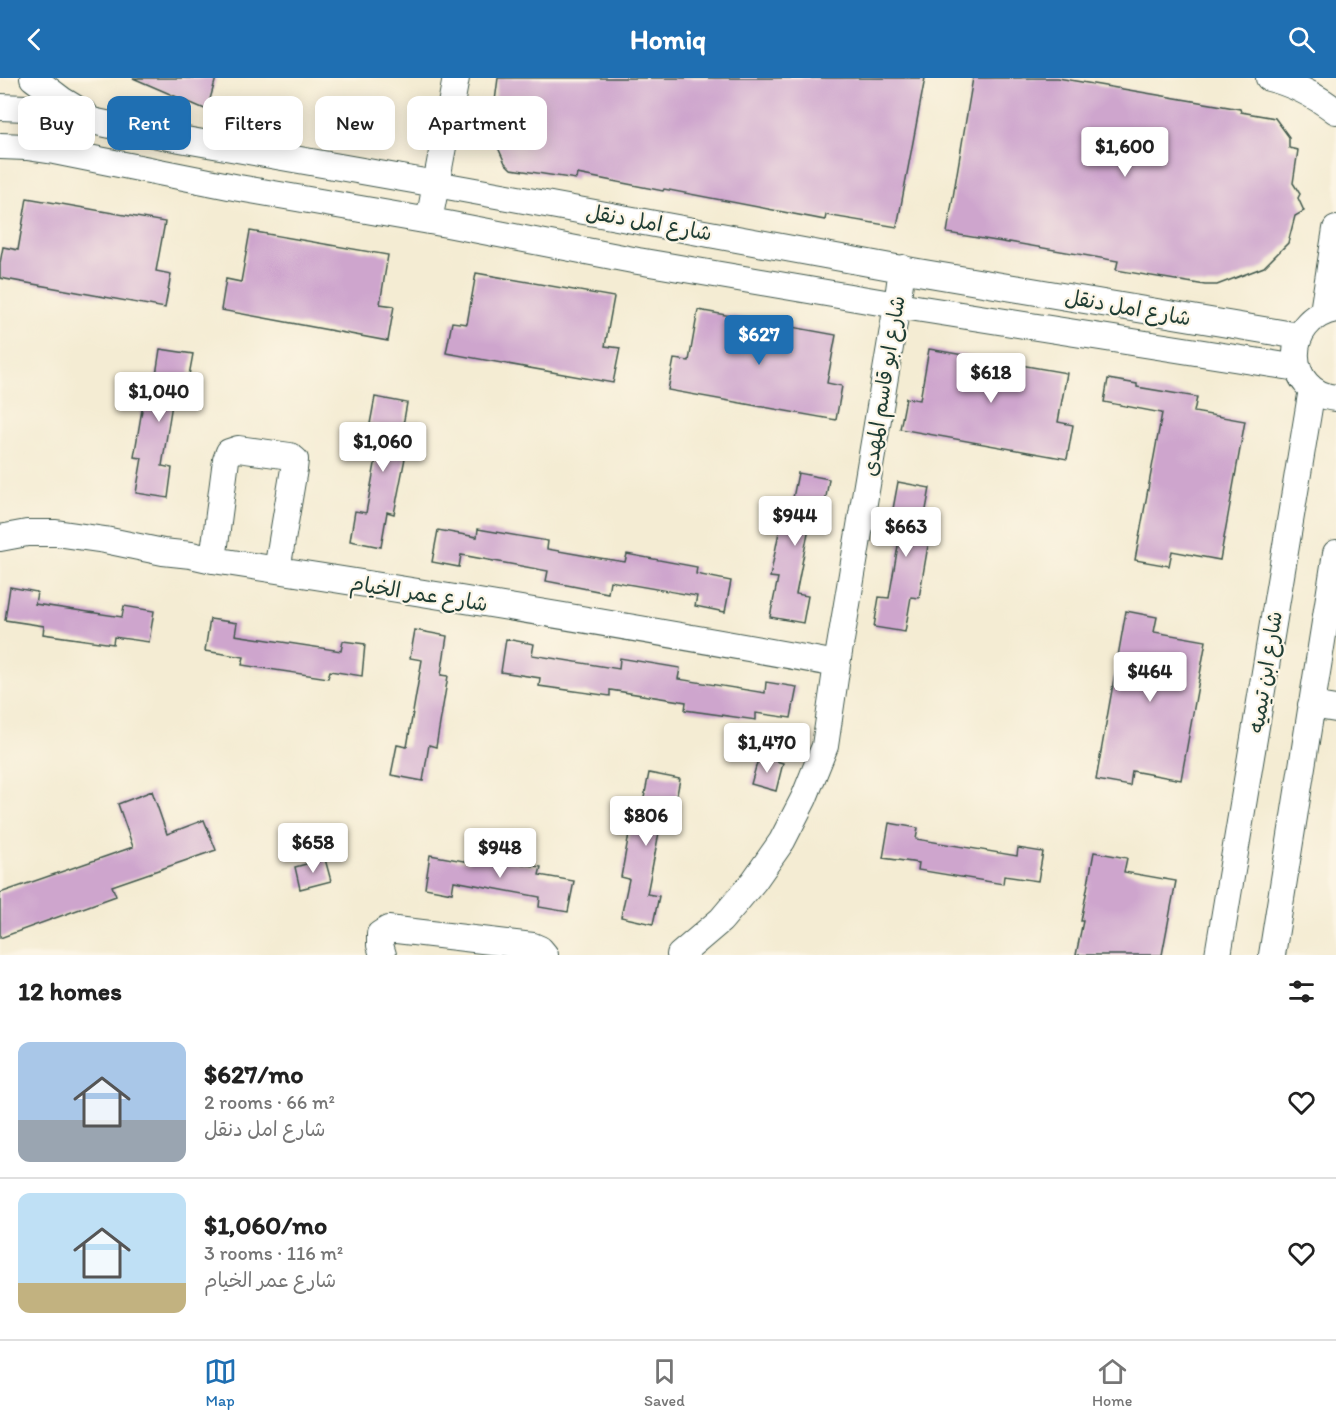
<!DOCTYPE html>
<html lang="en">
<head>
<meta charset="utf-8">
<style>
  body { margin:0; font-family:Itim,"Playpen Sans Arabic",sans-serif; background:#f6f6f6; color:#222; height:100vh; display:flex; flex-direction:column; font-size:22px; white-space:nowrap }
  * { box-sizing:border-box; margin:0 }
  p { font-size:20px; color:#767676 }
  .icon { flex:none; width:33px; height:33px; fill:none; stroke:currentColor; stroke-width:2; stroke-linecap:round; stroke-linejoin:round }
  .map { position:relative; height:877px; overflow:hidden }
  .panel { display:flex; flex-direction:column; background:#fff; flex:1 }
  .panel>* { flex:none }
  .hud { position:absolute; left:18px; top:18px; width:600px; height:54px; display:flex; gap:12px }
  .price { position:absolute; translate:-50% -51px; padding:0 14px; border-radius:6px; background:#fff; color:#222; font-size:20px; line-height:39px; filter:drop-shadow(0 2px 3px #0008) }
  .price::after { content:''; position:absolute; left:50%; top:36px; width:18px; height:14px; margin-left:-9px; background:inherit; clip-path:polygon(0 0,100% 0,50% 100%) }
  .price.selected { background:#1f6fb2; color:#fff }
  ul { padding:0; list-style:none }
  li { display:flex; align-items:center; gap:18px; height:150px; padding:0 18px }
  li+li { border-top:2px solid #e0e0e0 }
  li span { display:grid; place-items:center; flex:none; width:168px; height:120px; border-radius:12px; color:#555 }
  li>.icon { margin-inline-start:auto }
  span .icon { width:72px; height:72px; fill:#fffc; stroke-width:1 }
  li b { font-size:26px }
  h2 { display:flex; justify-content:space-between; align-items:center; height:72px; padding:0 18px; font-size:26px }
  .chip { padding:0 21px; border-radius:12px; background:#fff; box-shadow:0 3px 15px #0003; font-size:21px; line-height:54px }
  .chip.selected { background:#1f6fb2; color:#fff }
  header { display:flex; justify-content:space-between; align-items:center; height:78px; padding:0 18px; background:#1f6fb2; color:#fff; font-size:27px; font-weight:700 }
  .dock { display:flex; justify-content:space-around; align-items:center; height:84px; border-top:2px solid #e0e0e0; background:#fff; font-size:16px; color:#767676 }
  .dock a { display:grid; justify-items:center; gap:3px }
  .dock .selected { color:#1f6fb2 }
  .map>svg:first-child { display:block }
  .building { fill:#cea5cd }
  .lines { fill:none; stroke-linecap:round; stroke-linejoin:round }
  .minor-casing { stroke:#3f574c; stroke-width:28 }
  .minor { stroke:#fff; stroke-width:26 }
  .labels { text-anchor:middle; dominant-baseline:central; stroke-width:4.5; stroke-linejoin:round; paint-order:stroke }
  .street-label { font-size:21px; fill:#1f3d34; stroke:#fcf5e5 }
</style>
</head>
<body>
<header><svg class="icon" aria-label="back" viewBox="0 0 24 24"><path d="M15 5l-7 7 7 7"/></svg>Homiq<svg class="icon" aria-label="search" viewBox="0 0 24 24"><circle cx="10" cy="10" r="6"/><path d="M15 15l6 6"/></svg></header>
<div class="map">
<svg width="1336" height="877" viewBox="0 0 1336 877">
  <rect width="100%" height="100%" fill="#fcf5e5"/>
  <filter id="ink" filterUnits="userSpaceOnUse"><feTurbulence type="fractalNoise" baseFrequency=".0167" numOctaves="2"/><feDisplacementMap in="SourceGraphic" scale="12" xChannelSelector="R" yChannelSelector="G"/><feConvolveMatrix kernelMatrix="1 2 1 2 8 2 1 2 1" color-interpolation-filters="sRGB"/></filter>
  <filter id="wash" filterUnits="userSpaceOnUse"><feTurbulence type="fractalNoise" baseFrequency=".008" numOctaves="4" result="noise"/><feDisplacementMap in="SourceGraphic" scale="24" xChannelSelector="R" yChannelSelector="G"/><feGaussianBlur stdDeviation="1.35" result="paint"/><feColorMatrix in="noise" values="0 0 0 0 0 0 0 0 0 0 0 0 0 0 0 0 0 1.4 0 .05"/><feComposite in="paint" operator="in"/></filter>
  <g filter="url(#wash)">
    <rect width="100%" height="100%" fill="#f4ecd3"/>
    <g id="blocks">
      <path class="building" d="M 133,0 L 216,0 L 207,32 Z
        M 498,0 L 925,0 L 897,149 L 826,137 L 825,142 L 664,111 L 663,113 L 577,96 L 576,101 L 511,91 L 505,85 L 491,54 Z
        M 973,0 L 1058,0 L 1240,31 L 1241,34 L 1275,40 L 1289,59 L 1289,70 L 1298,72 L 1293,105 L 1300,116 L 1298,120 L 1304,133 L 1295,138 L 1288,165 L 1264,189 L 1217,207 L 1205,207 L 1116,192 L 1118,183 L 1009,164 L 1009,165 L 947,155 Z
        M 27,120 L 165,144 L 156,193 L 171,196 L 165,230 L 0,200 L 0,185 L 3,169 L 18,172 Z
        M 250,153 L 388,177 L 380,226 L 394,228 L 388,263 L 221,232 L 226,201 L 241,204 Z
        M 476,195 L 614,219 L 605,268 L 620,270 L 613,305 L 446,275 L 452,244 L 467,246 Z
        M 698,232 L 836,257 L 827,305 L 842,308 L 836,342 L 668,312 L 674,281 L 689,283 Z
        M 160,271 L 193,276 L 188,303 L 176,301 L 162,388 L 172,390 L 168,420 L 136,415 L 142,380 L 134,379 L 146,308 L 154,310 Z
        M 929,271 L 1067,295 L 1058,344 L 1073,347 L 1067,381 L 900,351 L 906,320 L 920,322 Z
        M 1108,301 L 1137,306 L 1137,309 L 1197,319 L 1194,334 L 1245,343 L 1220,482 L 1172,473 L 1169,488 L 1135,482 L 1162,335 L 1104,324 Z
        M 375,319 L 407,325 L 400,364 L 408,365 L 394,436 L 387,434 L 381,469 L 350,463 L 355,433 L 366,435 L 382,348 L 370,346 Z
        M 798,395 L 829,401 L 824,431 L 813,429 L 796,516 L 808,518 L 803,545 L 770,539 L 778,500 L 770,499 L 784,429 L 791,430 Z
        M 898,404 L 930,410 L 923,448 L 931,450 L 919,520 L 911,519 L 905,554 L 874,549 L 879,519 L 889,520 L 904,433 L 893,431 Z
        M 478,451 L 548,463 L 547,471 L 587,478 L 625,484 L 627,476 L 697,489 L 696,496 L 731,503 L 725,534 L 695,528 L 697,518 L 610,503 L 608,515 L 546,503 L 548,493 L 461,477 L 459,489 L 432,484 L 438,452 L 477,459 Z
        M 10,509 L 37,514 L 35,526 L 122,539 L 124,528 L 154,533 L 149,564 L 114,559 L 113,566 L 43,556 L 44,548 L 5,542 Z
        M 1126,533 L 1157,539 L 1154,554 L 1206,563 L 1181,702 L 1132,693 L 1130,708 L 1096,702 Z
        M 210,541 L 237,545 L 235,557 L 341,573 L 343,563 L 365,566 L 362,598 L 330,593 L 328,600 L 242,587 L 244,579 L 205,573 Z
        M 415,552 L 447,558 L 441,597 L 448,598 L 436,669 L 429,667 L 423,703 L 391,697 L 397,667 L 407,669 L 422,582 L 410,580 Z
        M 506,561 L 534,566 L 532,577 L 619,591 L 620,580 L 680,590 L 678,601 L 765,615 L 766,604 L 797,609 L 791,640 L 756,635 L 756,642 L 685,632 L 686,624 L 610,612 L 610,618 L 539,608 L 540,600 L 501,594 Z
        M 759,678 L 783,685 L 776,713 L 751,706 Z
        M 649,695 L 680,701 L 674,732 L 664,729 L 647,816 L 659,818 L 653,846 L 621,839 L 629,801 L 621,799 L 634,729 L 642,730 Z
        M 152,713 L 167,756 L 204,742 L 216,772 L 112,808 L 116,818 L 0,860 L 0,815 L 133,769 L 118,726 Z
        M 889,745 L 918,750 L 916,761 L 1017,778 L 1018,770 L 1043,774 L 1038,803 L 1004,798 L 1003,806 L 918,792 L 919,785 L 883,780 Z
        M 1094,774 L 1127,780 L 1124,794 L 1176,803 L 1162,877 L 1076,877 L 1083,843 L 1081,843 Z
        M 430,777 L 469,784 L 471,777 L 541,789 L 539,797 L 574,803 L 568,834 L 539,829 L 540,819 L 454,803 L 452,815 L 425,810 Z
        M 325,781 L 331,803 L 300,811 L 295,789 Z"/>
    </g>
  </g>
  <g filter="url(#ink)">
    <use href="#blocks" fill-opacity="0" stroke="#3f574c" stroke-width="1.5"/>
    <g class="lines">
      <defs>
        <path id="minor" d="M 33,0 L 62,22 L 85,36
          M 1269,0 C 1294,6 1316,18 1336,33
          M 0,29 L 26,30 L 54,35 L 163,58 L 436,106 L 918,194 L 1299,258
          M 0,68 L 27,69 L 54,73 L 239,110 L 447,146 L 638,183 L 897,227 L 1298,290
          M 429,143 L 456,0
          M 1336,231 C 1281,241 1284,315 1336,320
          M 1323,234 L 1336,151
          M 0,460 L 27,455 L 56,455 L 105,462 L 163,474 L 191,477 L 213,482 C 422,514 630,548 837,586
          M 213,482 L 226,382 L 229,374 L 238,371 L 290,378 L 295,382 L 294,391 L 277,492
          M 1311,627 L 1336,631
          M 383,877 L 380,867 L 380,856 L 388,851 L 533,868 L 540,871 L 545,877
          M 680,877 L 721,842 L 754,803 L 782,763 L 804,720 L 825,668 L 837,586 L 897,227 L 902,190
          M 1218,877 L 1312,311
          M 1272,877 L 1336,475"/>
      </defs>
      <use href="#minor" class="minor-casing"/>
      <use href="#minor" class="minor"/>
    </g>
  </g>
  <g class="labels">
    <g class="street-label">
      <text transform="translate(649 144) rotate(10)">شارع امل دنقل</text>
      <text transform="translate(1128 229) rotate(10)">شارع امل دنقل</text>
      <text transform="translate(883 308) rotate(-81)">شارع ابو قاسم المهدى</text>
      <text transform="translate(419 515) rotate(9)">شارع عمر الخيام</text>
      <text transform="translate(1265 594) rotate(-81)">شارع ابن تيميه</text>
    </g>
  </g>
</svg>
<b class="price" style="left:1125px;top:100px">$1,600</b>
<b class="price selected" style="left:759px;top:288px">$627</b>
<b class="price" style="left:991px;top:326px">$618</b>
<b class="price" style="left:159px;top:345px">$1,040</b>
<b class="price" style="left:383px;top:395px">$1,060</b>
<b class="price" style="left:795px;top:469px">$944</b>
<b class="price" style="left:906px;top:480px">$663</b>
<b class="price" style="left:1150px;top:625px">$464</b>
<b class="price" style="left:767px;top:696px">$1,470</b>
<b class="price" style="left:646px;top:769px">$806</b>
<b class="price" style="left:313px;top:796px">$658</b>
<b class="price" style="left:500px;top:801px">$948</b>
<div class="hud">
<a class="chip">Buy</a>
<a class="chip selected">Rent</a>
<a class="chip">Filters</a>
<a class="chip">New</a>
<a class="chip">Apartment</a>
</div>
</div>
<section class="panel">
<h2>12 homes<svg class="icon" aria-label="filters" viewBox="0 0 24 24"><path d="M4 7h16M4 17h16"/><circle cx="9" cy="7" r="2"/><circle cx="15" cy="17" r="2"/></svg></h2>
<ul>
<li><span style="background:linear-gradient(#a9c7e8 65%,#9aa5b1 0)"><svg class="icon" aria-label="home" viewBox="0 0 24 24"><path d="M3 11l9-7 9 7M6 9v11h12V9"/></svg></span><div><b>$627/mo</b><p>2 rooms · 66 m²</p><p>شارع امل دنقل</p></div><svg class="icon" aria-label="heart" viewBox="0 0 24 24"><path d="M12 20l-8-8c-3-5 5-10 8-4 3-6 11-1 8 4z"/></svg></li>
<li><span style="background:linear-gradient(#bfe0f5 75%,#c2b280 0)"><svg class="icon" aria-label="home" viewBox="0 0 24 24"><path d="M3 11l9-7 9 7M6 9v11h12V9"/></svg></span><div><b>$1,060/mo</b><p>3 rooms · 116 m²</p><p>شارع عمر الخيام</p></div><svg class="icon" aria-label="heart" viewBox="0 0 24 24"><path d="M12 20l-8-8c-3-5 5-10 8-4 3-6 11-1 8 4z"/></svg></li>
</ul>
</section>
<nav class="dock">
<a class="selected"><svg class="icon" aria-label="map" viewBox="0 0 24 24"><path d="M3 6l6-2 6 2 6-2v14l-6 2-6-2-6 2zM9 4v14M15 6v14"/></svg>Map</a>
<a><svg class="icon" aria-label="saved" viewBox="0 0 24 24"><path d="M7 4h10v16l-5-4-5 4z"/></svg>Saved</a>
<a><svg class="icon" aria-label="home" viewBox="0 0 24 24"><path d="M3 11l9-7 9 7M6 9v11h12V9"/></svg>Home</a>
</nav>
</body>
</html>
